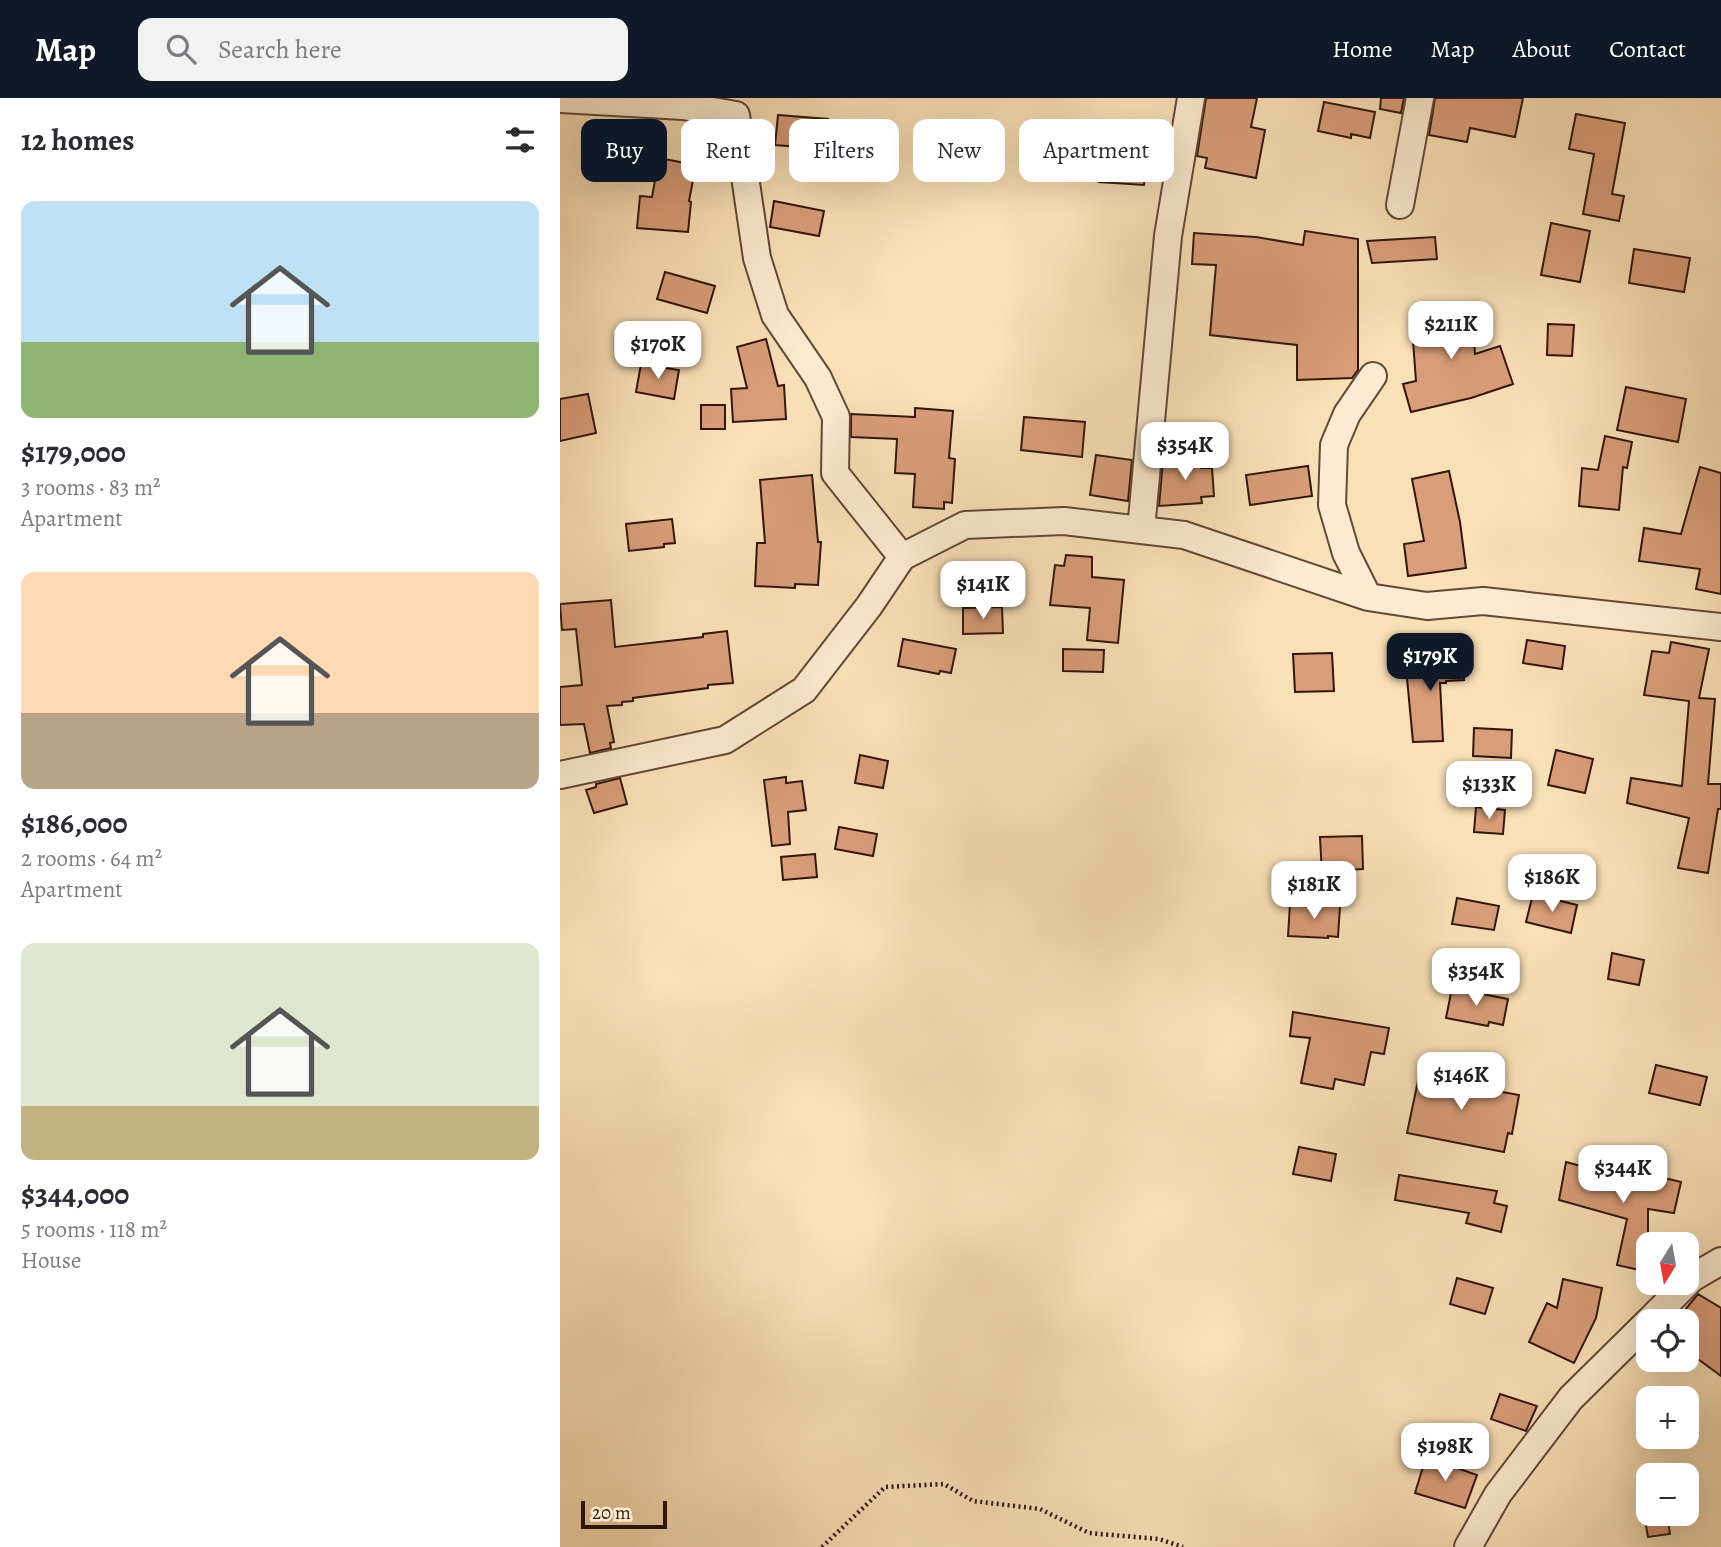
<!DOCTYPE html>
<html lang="en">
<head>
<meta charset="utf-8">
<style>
  body { margin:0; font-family:Alegreya,serif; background:#f2f2f3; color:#2b2b33; height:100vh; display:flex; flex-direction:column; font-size:26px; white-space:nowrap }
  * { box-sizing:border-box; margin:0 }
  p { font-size:23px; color:#7c7c81 }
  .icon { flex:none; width:38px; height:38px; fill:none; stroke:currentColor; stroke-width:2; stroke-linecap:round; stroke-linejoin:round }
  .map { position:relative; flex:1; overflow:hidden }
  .side { display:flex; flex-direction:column; background:#fff; width:560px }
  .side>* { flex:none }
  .hud { position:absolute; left:21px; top:21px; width:665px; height:63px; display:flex; gap:14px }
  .needle { width:46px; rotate:191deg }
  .fabs { position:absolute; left:1076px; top:1134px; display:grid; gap:14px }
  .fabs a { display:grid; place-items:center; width:63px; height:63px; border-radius:14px; background:#fff; box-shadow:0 7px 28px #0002; font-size:35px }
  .scale { position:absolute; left:21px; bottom:18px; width:86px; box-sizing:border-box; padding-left:7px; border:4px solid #31160c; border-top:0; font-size:19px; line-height:24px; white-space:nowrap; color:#31160c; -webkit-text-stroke:5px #fcebd0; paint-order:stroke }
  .price { position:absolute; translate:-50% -60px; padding:0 16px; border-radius:14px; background:#fff; color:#222; font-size:23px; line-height:46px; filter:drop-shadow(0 2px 4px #0008) }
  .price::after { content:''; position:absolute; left:50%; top:42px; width:21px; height:16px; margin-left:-10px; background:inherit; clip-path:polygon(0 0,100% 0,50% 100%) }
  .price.active { background:#111827; color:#fff }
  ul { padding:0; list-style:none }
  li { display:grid; align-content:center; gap:14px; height:371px; padding:0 21px }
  li span { display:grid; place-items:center; height:217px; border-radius:14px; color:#555 }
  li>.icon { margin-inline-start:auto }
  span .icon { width:126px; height:126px; fill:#fffc; stroke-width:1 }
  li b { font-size:30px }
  h2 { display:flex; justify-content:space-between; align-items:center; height:84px; padding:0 21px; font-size:30px }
  .pill { padding:0 24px; border-radius:14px; background:#fff; box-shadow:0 7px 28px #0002; font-size:24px; line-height:63px }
  .pill.active { background:#111827; color:#fff }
  header { display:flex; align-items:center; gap:42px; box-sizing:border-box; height:98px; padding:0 35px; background:#111827; color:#fff }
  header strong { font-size:33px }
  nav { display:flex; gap:38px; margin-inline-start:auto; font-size:24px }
  .search { width:490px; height:63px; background:#f2f2f3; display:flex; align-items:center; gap:18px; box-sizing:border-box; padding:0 24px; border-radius:14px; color:#7c7c81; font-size:26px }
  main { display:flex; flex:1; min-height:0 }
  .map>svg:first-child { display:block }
  .building { fill:#d99d79; stroke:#31160c; stroke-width:2 }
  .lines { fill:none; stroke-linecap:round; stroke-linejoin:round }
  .minor-casing { stroke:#634837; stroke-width:30 }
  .path { stroke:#31160c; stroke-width:4.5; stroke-dasharray:2 3.5; stroke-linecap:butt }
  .minor { stroke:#fcebd0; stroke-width:26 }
</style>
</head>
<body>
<header>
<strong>Map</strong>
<div class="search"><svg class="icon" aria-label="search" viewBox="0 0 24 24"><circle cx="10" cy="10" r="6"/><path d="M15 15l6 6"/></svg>Search here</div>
<nav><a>Home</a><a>Map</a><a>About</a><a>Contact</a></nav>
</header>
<main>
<section class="side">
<h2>12 homes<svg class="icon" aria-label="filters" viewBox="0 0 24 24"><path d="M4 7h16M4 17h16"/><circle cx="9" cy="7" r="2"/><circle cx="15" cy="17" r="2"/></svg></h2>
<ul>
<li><span style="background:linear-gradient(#bfe0f5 65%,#8fb573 0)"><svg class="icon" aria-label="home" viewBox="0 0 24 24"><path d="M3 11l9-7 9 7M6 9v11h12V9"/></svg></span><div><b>$179,000</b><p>3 rooms · 83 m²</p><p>Apartment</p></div></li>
<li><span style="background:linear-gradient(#ffd9b3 65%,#b9a48a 0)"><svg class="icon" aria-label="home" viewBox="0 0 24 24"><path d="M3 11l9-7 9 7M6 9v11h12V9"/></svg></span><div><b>$186,000</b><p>2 rooms · 64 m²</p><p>Apartment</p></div></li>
<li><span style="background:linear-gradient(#dfe7d0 75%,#c2b280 0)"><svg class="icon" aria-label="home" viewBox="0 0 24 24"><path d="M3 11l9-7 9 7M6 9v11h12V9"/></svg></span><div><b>$344,000</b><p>5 rooms · 118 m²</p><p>House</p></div></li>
</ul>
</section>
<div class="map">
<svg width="1161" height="1449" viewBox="0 0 1161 1449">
  <rect width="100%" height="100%" fill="#fae0b7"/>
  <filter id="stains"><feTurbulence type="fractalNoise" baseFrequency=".00286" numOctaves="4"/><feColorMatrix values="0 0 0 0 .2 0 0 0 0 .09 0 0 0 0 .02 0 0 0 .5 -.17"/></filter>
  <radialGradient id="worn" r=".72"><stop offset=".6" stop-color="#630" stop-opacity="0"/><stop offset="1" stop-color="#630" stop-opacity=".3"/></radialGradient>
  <path class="building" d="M 646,0 L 697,0 L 691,29 L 705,32 L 696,80 L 645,70 L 647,60 L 637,58 Z
    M 821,0 L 844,0 L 841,15 L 820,11 Z
    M 875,0 L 963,0 L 955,39 L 910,30 L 907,44 L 869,37 Z
    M 764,4 L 815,14 L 810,40 L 791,36 L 791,40 L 758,33 Z
    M 1016,16 L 1065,25 L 1052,96 L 1064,98 L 1059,123 L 1023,116 L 1034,56 L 1009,51 Z
    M 218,17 L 268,21 L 266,47 L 253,47 L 253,50 L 215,47 Z
    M 533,41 L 587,45 L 584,87 L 539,84 L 539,78 L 531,77 Z
    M 400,52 L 423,52 L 423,80 L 400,79 Z
    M 99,60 L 136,67 L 129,103 L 131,104 L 128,134 L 77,130 L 80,98 L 92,99 Z
    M 214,103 L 264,113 L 259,138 L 210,129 Z
    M 991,125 L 1030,133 L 1020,184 L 981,177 Z
    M 745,133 L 798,141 L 798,272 L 792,280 L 737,282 L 737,247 L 650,237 L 656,167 L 632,166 L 634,135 L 696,139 L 743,147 Z
    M 875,139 L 877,161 L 812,165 L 807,143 Z
    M 1074,151 L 1130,160 L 1124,194 L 1069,185 Z
    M 105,174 L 155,188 L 147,215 L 97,201 Z
    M 912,211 L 915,256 L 940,248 L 953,286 L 911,300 L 851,314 L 843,286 L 856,283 L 851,216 Z
    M 988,226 L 1014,227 L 1012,258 L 987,257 Z
    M 206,241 L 218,288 L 224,287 L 226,321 L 173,324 L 171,291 L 187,290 L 177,249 Z
    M 81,266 L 119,272 L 114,301 L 76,294 Z
    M 1066,289 L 1126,301 L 1118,344 L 1057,332 Z
    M 28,296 L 36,335 L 0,343 L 0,301 Z
    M 141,307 L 165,307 L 165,331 L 141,331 Z
    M 355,310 L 393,313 L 389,360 L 395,361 L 392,405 L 384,404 L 384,411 L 353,409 L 355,376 L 335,375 L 337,341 L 291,339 L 291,316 L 355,319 Z
    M 464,319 L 525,324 L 522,359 L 461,352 Z
    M 1045,338 L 1072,344 L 1067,370 L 1063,369 L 1059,412 L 1019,408 L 1022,370 L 1038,372 Z
    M 536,357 L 572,362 L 568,403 L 530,397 Z
    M 640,360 L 641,370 L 652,370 L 654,398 L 641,399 L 642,405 L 599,408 L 603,363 Z
    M 748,368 L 752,398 L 690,407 L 686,377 Z
    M 1140,369 L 1161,375 L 1161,496 L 1136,491 L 1140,471 L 1079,463 L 1084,430 L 1121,436 Z
    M 889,373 L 900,424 L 906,470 L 848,478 L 844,446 L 864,443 L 852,381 Z
    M 252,377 L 258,444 L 261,444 L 258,487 L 235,486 L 235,490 L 195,488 L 197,445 L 205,445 L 200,382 Z
    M 112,421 L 115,445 L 104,446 L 104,449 L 69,453 L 66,426 Z
    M 506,457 L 532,459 L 532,479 L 564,482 L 558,545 L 527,542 L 530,510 L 490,507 L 495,467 L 504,468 Z
    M 51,502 L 55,549 L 143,539 L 143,536 L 167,533 L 173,585 L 148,587 L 148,590 L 73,600 L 73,603 L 62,604 L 62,607 L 47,608 L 54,644 L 50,645 L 51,650 L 30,655 L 24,626 L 0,627 L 0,589 L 22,587 L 16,531 L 2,532 L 0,506 Z
    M 442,509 L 443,535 L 403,536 L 403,510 Z
    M 343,541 L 396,551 L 391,575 L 380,573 L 379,576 L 338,568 Z
    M 967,542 L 1005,548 L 1002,571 L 963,565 Z
    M 1111,544 L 1149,551 L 1139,600 L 1155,601 L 1148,686 L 1161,686 L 1161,711 L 1158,711 L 1148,775 L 1118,770 L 1129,720 L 1067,705 L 1071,680 L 1122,688 L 1129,603 L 1084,597 L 1092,553 L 1109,555 Z
    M 503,551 L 544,552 L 543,574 L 503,573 Z
    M 772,555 L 774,593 L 735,594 L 733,556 Z
    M 845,559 L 903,559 L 904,582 L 886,583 L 886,585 L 880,585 L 883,643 L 853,644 Z
    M 914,630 L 952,632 L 951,660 L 913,658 Z
    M 996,652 L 1033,661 L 1025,695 L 988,687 Z
    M 300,657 L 328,663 L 323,690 L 295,685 Z
    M 226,679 L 226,685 L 242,683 L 246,712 L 228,714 L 230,746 L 212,748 L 204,682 Z
    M 60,680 L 67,706 L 34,715 L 26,692 L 36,689 L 36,686 Z
    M 916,709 L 945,712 L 943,736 L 914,734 Z
    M 279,729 L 317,736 L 313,758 L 275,751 Z
    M 802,738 L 803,771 L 787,772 L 787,776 L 762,777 L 760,739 Z
    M 255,756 L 257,779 L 223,782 L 221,759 Z
    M 973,796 L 1017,807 L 1011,835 L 966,824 Z
    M 897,800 L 939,808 L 934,832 L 892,826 Z
    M 730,806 L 780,808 L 778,839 L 768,838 L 768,840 L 728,838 Z
    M 1052,855 L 1084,862 L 1079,887 L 1048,881 Z
    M 892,890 L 948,901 L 943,927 L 929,924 L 928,928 L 886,920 Z
    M 733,914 L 829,930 L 824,956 L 811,954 L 804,987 L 775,981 L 773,991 L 741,985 L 750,940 L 730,938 Z
    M 862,964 L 885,968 L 882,983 L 959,997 L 952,1036 L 948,1035 L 944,1054 L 847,1035 Z
    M 1096,967 L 1147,979 L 1140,1007 L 1089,995 Z
    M 739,1049 L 776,1056 L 771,1083 L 733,1076 Z
    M 1006,1064 L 1043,1074 L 1041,1080 L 1073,1090 L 1078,1066 L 1088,1067 L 1088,1091 L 1092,1077 L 1121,1084 L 1114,1115 L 1088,1111 L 1088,1174 L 1057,1167 L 1067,1121 L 999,1102 Z
    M 839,1077 L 937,1093 L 934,1105 L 947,1108 L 941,1134 L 906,1125 L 909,1115 L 835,1102 Z
    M 897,1180 L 933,1190 L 925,1216 L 890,1206 Z
    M 1003,1181 L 1042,1190 L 1036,1220 L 1014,1265 L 969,1244 L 987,1205 L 997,1210 Z
    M 1138,1196 L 1161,1210 L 1161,1278 L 1127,1253 L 1127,1222 L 1120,1218 Z
    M 940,1296 L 977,1308 L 966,1333 L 931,1321 Z
    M 866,1359 L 917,1377 L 905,1410 L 855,1395 Z
    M 1084,1416 L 1107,1416 L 1110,1436 L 1088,1439 Z"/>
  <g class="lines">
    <defs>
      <path id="minor" d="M 0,1 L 123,8 L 176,17 L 197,160 L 215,217 L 258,280 L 276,319 L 275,375 L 342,459
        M 840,107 L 860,0
        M 581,432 L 608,138 L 631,0
        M 808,499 L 786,455 L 772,407 L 774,347 L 787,316 L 813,278
        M 0,677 L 165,642 L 244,592 L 309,508 L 342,459 L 405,427 L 504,423 L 624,437 L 808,499 L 867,508 L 923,503 L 1161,529
        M 1089,1223 L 1132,1180 L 1161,1163
        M 908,1449 L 938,1396 L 1011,1300 L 1088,1224"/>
    </defs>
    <use href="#minor" class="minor-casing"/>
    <path class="path" d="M 262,1449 L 325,1389 L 384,1386 L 413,1403 L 480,1411 L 529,1435 L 599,1441 L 623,1449"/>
    <use href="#minor" class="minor"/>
  </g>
  <rect width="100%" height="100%" filter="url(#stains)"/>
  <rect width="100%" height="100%" fill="url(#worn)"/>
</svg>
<div class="fabs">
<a><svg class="needle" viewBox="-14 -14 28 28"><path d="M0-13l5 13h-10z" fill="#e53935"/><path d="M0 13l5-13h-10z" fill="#7c7c81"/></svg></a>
<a><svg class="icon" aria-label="locate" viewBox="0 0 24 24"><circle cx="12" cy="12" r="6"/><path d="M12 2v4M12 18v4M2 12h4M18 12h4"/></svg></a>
<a>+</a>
<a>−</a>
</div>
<div class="scale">20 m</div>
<b class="price" style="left:891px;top:263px">$211K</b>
<b class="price" style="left:98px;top:283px">$170K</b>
<b class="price" style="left:625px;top:384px">$354K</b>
<b class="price" style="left:423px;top:523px">$141K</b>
<b class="price active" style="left:870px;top:595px">$179K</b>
<b class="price" style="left:929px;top:723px">$133K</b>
<b class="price" style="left:992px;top:816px">$186K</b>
<b class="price" style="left:754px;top:823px">$181K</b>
<b class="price" style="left:916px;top:910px">$354K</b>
<b class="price" style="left:901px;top:1014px">$146K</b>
<b class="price" style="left:1063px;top:1107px">$344K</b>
<b class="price" style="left:885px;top:1385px">$198K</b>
<div class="hud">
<a class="pill active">Buy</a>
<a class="pill">Rent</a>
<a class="pill">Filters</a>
<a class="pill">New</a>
<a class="pill">Apartment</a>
</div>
</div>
</main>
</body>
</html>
